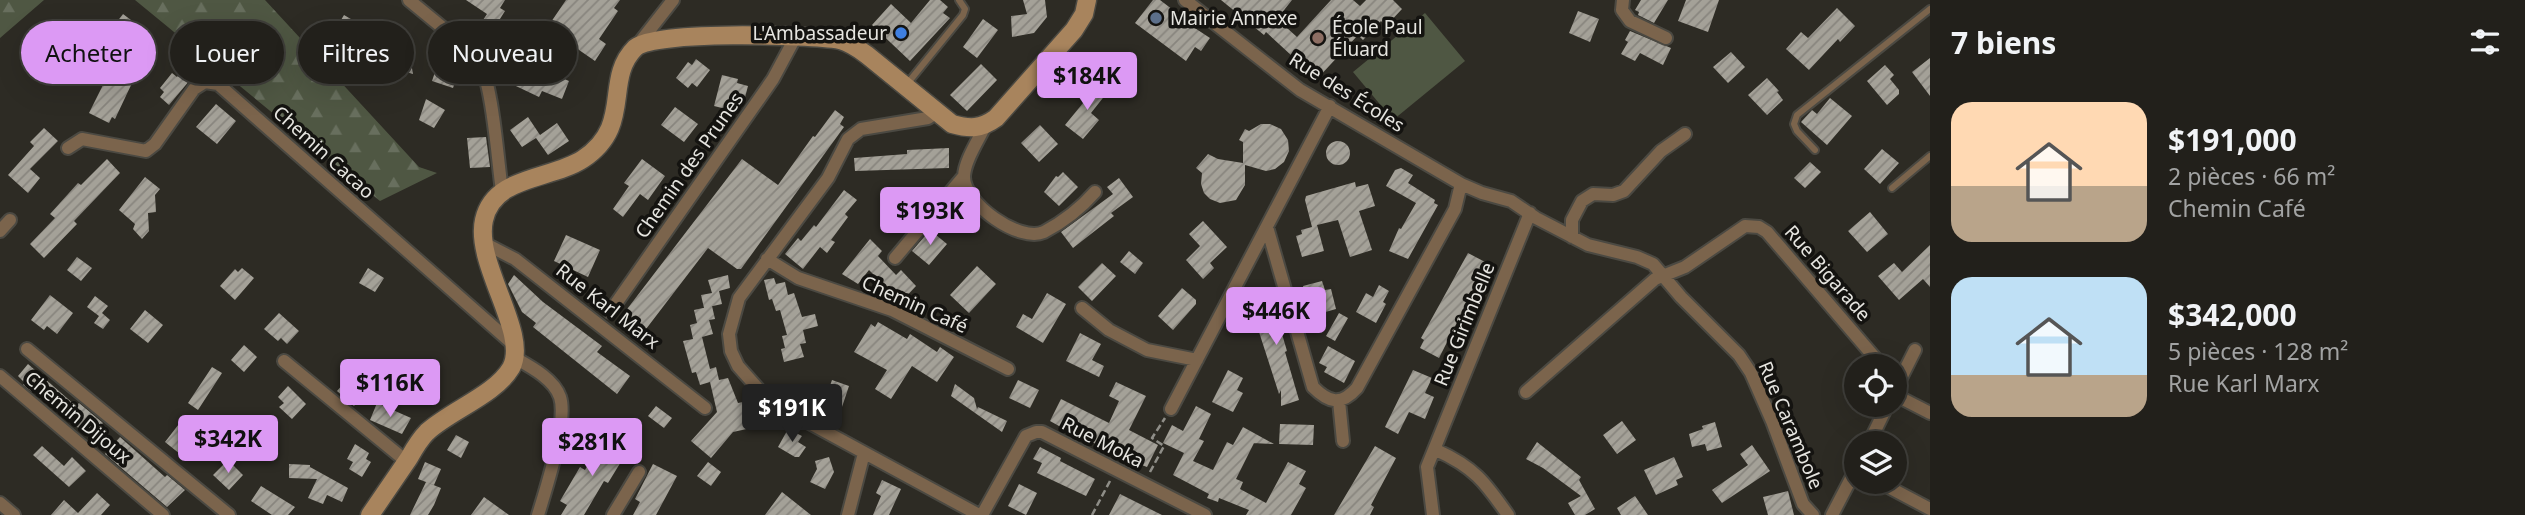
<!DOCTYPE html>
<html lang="fr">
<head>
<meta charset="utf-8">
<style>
  body { margin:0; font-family:"Noto Sans",sans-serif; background:#2e2d28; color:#f1f3f6; height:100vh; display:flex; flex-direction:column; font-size:26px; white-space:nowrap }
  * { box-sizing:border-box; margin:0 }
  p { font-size:23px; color:#a2a3a3 }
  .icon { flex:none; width:38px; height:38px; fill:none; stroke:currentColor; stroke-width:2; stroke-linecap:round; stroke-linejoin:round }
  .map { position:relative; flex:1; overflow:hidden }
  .panel { display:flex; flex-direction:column; background:#22201b; width:595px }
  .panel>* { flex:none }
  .top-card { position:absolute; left:21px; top:21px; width:665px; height:63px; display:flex; gap:14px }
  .controls { position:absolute; left:1844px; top:354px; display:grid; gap:14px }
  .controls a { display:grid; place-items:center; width:63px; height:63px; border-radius:50%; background:#22201b; box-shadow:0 7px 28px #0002,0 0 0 2px #3f3e3a; font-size:35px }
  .price { position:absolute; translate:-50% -60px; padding:0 16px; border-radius:7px; background:#dc99f4; color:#111; font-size:23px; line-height:46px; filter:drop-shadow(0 2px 4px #0008) }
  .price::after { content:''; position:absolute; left:50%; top:42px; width:21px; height:16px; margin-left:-10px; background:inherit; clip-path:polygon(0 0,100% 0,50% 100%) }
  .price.selected { background:#222; color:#fff }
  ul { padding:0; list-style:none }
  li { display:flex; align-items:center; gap:21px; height:175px; padding:0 21px }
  li span { display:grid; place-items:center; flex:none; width:196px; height:140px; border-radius:21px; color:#555 }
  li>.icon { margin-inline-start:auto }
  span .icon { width:84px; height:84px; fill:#fffc; stroke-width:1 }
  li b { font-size:30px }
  h2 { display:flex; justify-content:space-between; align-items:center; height:84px; padding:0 21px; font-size:30px }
  .pill { padding:0 24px; border-radius:32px; background:#22201b; box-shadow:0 7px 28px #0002,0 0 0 2px #3f3e3a; font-size:24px; line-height:63px }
  .pill.selected { background:#dc99f4; color:#111 }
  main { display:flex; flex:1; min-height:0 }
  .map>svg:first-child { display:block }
  .forest { fill:url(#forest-firs) }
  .green { fill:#4f5743 }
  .building { fill:url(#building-hatch) }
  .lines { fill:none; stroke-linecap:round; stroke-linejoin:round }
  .service-casing { stroke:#4b4942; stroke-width:10 }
  .minor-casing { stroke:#4b4942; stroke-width:16 }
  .secondary-casing { stroke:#4b4942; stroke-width:21 }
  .path { stroke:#8f8e88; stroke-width:2.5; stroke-dasharray:7 3.5; stroke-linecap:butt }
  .service { stroke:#7b644c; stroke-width:6 }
  .minor { stroke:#7b644c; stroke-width:12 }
  .secondary { stroke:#a8845d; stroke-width:18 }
  .service-dot { fill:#5c6f8a; stroke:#141310; stroke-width:2.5 }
  .shop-dot { fill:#3f7fe0; stroke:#141310; stroke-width:2.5 }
  .education-dot { fill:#8d6e63; stroke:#141310; stroke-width:2.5 }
  .labels { text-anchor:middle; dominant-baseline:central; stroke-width:7; stroke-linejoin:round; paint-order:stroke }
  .poi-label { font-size:19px; fill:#e6e5e0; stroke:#141310; text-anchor:start }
  .street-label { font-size:19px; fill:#e6e5e0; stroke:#141310 }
</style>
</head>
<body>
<main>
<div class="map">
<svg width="1930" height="515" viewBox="0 0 1930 515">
  <defs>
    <pattern id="forest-firs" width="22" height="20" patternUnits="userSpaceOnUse" patternTransform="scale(1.75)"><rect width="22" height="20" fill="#4f5743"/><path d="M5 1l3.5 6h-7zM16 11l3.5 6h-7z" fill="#686f5e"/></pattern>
    <pattern id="building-hatch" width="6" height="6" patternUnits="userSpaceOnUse" patternTransform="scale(1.75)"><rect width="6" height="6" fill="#a4a198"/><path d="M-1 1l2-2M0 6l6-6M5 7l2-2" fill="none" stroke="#88857e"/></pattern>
  </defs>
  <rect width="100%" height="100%" fill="#2d2b24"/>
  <path class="forest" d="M 0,0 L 44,0 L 0,38 Z
    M 135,0 L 265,0 L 419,167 L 437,173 L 380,201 Z"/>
  <path class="green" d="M 1425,13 L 1465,61 L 1393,120 L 1353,72 Z"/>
  <path class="building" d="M 466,0 L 505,0 L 500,8 L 505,11 L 493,30 L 481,23 L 487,14 Z
    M 566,0 L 620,0 L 614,8 L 618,11 L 599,39 L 606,44 L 595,61 L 566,41 L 548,72 L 569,81 L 562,99 L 542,91 L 539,97 L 499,78 L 510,54 L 536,65 L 539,59 L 541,59 L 559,28 L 551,22 Z
    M 930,0 L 940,0 L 948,7 L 943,13 L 950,18 L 910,61 L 872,25 L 891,4 L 911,23 Z
    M 1023,0 L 1045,0 L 1047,17 L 1034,33 L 1012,37 L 1011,16 L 1027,14 Z
    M 1153,0 L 1160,0 L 1177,13 L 1175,15 L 1210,38 L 1201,51 L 1195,47 L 1186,61 L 1135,23 Z
    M 1221,0 L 1292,0 L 1277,19 L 1297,37 L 1331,0 L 1353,0 L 1360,6 L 1366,0 L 1393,0 L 1402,9 L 1386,26 L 1381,21 L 1363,40 L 1358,35 L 1317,79 L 1266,32 L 1264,35 Z
    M 1641,0 L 1668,0 L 1654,23 L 1638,15 L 1639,12 L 1635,10 Z
    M 1686,0 L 1719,0 L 1708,32 L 1678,21 Z
    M 1837,8 L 1855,26 L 1840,42 L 1838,39 L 1809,70 L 1786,49 L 1801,32 L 1808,38 Z
    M 1578,11 L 1599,19 L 1590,42 L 1569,33 Z
    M 123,14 L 135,23 L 129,29 L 140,37 L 130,49 L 109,32 Z
    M 344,15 L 368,29 L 355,49 L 332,35 Z
    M 983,19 L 998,30 L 977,58 L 963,47 Z
    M 1630,31 L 1671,48 L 1663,65 L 1640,53 L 1635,61 L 1621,54 L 1628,42 L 1625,40 Z
    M 409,51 L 413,74 L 387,66 L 386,55 Z
    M 1731,52 L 1745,67 L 1728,83 L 1713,67 Z
    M 97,53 L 119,63 L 116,67 L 119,69 L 117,73 L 133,81 L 115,119 L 112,117 L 109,123 L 89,113 L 103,85 L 92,80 L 95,74 L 89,71 Z
    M 1930,58 L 1930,96 L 1912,72 Z
    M 450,59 L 462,62 L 453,88 L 432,81 L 439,60 L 449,63 Z
    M 696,59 L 710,70 L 697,87 L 692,83 L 688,88 L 676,78 L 688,62 L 692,65 Z
    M 981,64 L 997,80 L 967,111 L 950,95 Z
    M 1885,65 L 1894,75 L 1890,79 L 1899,90 L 1899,94 L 1887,105 L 1867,81 Z
    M 181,72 L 190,80 L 169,105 L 160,97 L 164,92 L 160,88 L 172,73 L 177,77 Z
    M 722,75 L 738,79 L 737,83 L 748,86 L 743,105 L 732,102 L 730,110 L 714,106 Z
    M 1767,78 L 1779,91 L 1777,92 L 1783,100 L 1767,115 L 1748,95 Z
    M 1101,81 L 1110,89 L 1091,113 L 1099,120 L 1083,139 L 1065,125 Z
    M 1830,98 L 1852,116 L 1827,145 L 1801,122 L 1812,110 L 1817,114 Z
    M 426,99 L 445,110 L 434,128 L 419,120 Z
    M 216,104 L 236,121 L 217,144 L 196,127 Z
    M 675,107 L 698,124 L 684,142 L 661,125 Z
    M 835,110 L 844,117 L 840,124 L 844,127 L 741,269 L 737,269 L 708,248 L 643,333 L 621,317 L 742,159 L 778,185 L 813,136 L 815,137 Z
    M 528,117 L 540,135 L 557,123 L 569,141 L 548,155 L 536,138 L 522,147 L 510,130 Z
    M 1261,124 L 1270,124 L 1281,129 L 1288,140 L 1289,151 L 1284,162 L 1275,169 L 1266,171 L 1245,165 L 1245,185 L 1236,200 L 1220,203 L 1210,199 L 1204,193 L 1201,184 L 1202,173 L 1196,168 L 1208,154 L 1218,159 L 1243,163 L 1243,142 L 1239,140 L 1245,129 L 1249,131 Z
    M 1040,125 L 1058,144 L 1039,162 L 1021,143 Z
    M 44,128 L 58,141 L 30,169 L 40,178 L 28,193 L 8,175 L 34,146 L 30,142 Z
    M 486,137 L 490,167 L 470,168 L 467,138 Z
    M1326 153a12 12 0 1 1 24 0a12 12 0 1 1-24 0Z
    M 949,148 L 949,168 L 855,171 L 854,158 L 907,154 L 907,150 Z
    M 1882,149 L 1899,163 L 1880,184 L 1864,169 Z
    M 107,159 L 120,173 L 74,221 L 77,224 L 44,258 L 30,244 L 55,218 L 50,214 L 78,183 L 81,185 Z
    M 642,159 L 665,176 L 648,200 L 640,194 L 623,217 L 613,209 L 629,186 L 624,183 Z
    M 1810,162 L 1821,172 L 1805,188 L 1794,178 Z
    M 1401,168 L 1413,175 L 1408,183 L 1435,200 L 1434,203 L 1438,205 L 1408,259 L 1389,251 L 1399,228 L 1401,229 L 1416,203 L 1386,186 L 1395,170 Z
    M 1063,172 L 1078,187 L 1059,206 L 1044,192 L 1056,176 L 1058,177 Z
    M 145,177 L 160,189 L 155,195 L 156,212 L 148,213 L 149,231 L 142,239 L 133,229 L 135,224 L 119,210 Z
    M 1119,178 L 1133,197 L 1111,213 L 1114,216 L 1073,248 L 1061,232 L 1113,194 L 1107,187 Z
    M 1355,182 L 1356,187 L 1368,184 L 1375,206 L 1359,211 L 1372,250 L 1350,257 L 1338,220 L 1317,225 L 1324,251 L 1302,257 L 1296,236 L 1302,234 L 1301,230 L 1312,227 L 1305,200 L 1306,196 Z
    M 844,190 L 857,200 L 845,214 L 848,217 L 831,240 L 835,242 L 827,253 L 820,247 L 803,269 L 785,254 L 798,238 L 801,241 L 814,225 L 816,227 Z
    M 895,190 L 909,190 L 909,198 L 915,198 L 916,212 L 895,212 Z
    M 1870,212 L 1888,234 L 1867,252 L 1848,231 Z
    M 1203,221 L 1227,247 L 1210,263 L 1214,268 L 1203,279 L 1186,260 L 1200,246 L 1189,234 Z
    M 930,230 L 947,244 L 929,265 L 912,251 Z
    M 566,235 L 600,250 L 588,277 L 554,261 Z
    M 870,239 L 882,251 L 878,256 L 896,275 L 901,270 L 916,286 L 901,302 L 869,270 L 858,284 L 842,274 Z
    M 1930,245 L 1930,287 L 1923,279 L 1899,300 L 1878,276 L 1894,263 L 1902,272 Z
    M 1129,251 L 1143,263 L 1135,274 L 1120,262 Z
    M 1468,253 L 1487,263 L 1439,358 L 1420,348 L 1424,340 L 1421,338 Z
    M 77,257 L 92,268 L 81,281 L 67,270 Z
    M 1102,263 L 1116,276 L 1092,301 L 1078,287 Z
    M 977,266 L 996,284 L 969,313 L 950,295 Z
    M 242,268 L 254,278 L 235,300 L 220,286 L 235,269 L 238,272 Z
    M 368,268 L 384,278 L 375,292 L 359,283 Z
    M 514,275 L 543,302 L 602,346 L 597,352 L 630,376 L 617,394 L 533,327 L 536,323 L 522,312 L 508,284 Z
    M 728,275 L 730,288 L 719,291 L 722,304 L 704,308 L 701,295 L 712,293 L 708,280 Z
    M 774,278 L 776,284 L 785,282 L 788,295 L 794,293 L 802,317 L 815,314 L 818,326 L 803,330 L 806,343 L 800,344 L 804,357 L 784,362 L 781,349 L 785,348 L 782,336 L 787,335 L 780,310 L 776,311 L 772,299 L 769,300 L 764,280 Z
    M 1322,281 L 1325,290 L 1331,289 L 1336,309 L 1315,315 L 1310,297 L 1306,298 L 1303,286 Z
    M 1379,285 L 1389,291 L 1383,302 L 1386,304 L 1376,323 L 1356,312 L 1366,293 L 1373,297 Z
    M 1269,287 L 1279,316 L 1277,317 L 1287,351 L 1285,352 L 1299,400 L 1281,406 L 1281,390 L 1279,394 L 1259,332 L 1262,331 L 1260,324 L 1265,322 L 1254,292 Z
    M 1182,288 L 1196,300 L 1196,304 L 1173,330 L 1158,316 Z
    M 1047,293 L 1066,304 L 1043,343 L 1016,327 L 1023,314 L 1032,319 Z
    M 50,295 L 73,313 L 57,334 L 47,326 L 44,330 L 31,320 Z
    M 95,296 L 108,306 L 102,313 L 110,320 L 103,329 L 94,323 L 99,316 L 87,307 Z
    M 712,306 L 715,319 L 709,320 L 713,334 L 702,337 L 710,369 L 716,367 L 719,380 L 728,378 L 738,403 L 748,401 L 752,415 L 762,412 L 765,425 L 733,432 L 711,458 L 691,441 L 717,412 L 710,382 L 700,385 L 696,372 L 692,373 L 683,341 L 693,339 L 690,325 L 697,323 L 694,310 Z
    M 145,310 L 163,325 L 148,343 L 130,329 Z
    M 279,313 L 299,331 L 287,344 L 281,338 L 278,341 L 264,329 Z
    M 1339,313 L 1348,318 L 1335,341 L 1326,336 Z
    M 878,322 L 907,339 L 910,334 L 937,352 L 940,347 L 954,357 L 937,382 L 912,366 L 891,399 L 875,389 L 887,370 L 854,352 L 871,324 L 875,327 Z
    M 1080,333 L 1101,344 L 1092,360 L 1104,366 L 1099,377 L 1066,361 Z
    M 244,345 L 257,357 L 244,372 L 231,360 Z
    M 1328,346 L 1355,361 L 1344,383 L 1324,372 L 1327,367 L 1319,363 Z
    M 28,364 L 76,406 L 79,403 L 103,423 L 90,438 L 34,390 L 32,392 L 23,385 L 25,383 L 18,376 Z
    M 400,366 L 420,379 L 409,397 L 388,384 Z
    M 212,367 L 222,373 L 198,410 L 188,403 Z
    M 1228,370 L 1243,378 L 1237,390 L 1243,393 L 1233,412 L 1212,402 Z
    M 1413,370 L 1432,378 L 1425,393 L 1434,397 L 1425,419 L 1409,412 L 1398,434 L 1385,427 Z
    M 353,373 L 370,387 L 354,406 L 337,391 Z
    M 832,380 L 849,386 L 841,410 L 824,403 Z
    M 1018,380 L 1039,390 L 1030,408 L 1009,398 Z
    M 1116,382 L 1146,396 L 1129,430 L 1158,445 L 1147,467 L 1139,464 L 1138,467 L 1119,457 L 1092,442 L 1095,437 L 1071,425 L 1068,431 L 1050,421 L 1061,399 L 1109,423 L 1119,401 L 1109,396 Z
    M 955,384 L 974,398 L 977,409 L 978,407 L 1007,421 L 1002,432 L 951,396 Z
    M 288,386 L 306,404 L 292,419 L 279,407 L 284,403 L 278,397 Z
    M 377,403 L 411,418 L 402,434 L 370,420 Z
    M 656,406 L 672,418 L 664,428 L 648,416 Z
    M 1196,406 L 1211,414 L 1199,439 L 1204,441 L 1193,461 L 1213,470 L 1227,442 L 1233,445 L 1243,427 L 1274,444 L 1252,443 L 1254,443 L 1236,479 L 1243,482 L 1240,489 L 1266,503 L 1288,462 L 1306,471 L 1299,484 L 1306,488 L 1291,515 L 1246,515 L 1249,510 L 1219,498 L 1218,502 L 1207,498 L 1209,494 L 1173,475 L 1184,453 L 1163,443 L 1172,425 L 1183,431 Z
    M 182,420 L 198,433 L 180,454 L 165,442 Z
    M 1622,421 L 1636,440 L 1617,454 L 1603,435 Z
    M 1715,422 L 1722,447 L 1707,451 L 1705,444 L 1692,447 L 1689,434 L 1703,429 L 1702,426 Z
    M 1280,424 L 1314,425 L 1313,445 L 1279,444 Z
    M 788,429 L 802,436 L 798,442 L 806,447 L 799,457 L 795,457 L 778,447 Z
    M 456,435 L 469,442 L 461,458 L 447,450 Z
    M 120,437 L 165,477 L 167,475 L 185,490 L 167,507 L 105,454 Z
    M 603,438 L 627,452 L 608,483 L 604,481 L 584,515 L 561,515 L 567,505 L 560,501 L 580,467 L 585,470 Z
    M 1537,442 L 1581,477 L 1579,480 L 1595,509 L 1585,515 L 1575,515 L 1568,503 L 1581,496 L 1543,468 L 1526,459 Z
    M 355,444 L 369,453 L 366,459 L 371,462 L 362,477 L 349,469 L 353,462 L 347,459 Z
    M 1752,445 L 1770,471 L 1722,503 L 1712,490 L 1748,465 L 1740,454 Z
    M 42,446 L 64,466 L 72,457 L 86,471 L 69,487 L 33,455 Z
    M 1375,446 L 1396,458 L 1371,505 L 1374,507 L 1370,515 L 1334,515 Z
    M 1040,447 L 1061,458 L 1060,461 L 1095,479 L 1086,496 L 1037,473 L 1042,463 L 1033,459 Z
    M 829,457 L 834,472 L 825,489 L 810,482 L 817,469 L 815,461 Z
    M 1674,457 L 1683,477 L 1676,480 L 1678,485 L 1656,495 L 1644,470 Z
    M 228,460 L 243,475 L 229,490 L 213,475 Z
    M 425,462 L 441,469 L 434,485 L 418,479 Z
    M 708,462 L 721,472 L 711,486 L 697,476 Z
    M 289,464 L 310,465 L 310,467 L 348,488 L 342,502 L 327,495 L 323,504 L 308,498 L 317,479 L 289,478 Z
    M 653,464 L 677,476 L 656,515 L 633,515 L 640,502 L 635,499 Z
    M 882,480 L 901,489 L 889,515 L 873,515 L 881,496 L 876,493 Z
    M 426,482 L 441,488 L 434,505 L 428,515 L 410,515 Z
    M 1019,484 L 1037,493 L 1026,515 L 1008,506 Z
    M 261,486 L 295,507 L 288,515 L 272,515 L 251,501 Z
    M 1788,491 L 1794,515 L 1768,515 L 1763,497 Z
    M 782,492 L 811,515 L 765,515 Z
    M 97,493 L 110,505 L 101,515 L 51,515 L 64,500 L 78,513 Z
    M 1120,494 L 1162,515 L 1109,515 Z
    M 1635,496 L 1648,515 L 1621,515 L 1617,508 Z
    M 484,497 L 509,515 L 471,515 Z"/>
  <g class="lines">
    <defs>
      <path id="service" d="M 907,84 L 963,15 L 965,9 L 959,0
        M 1815,150 L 1797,131 L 1794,124 L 1797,115 L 1930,9
        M 1892,188 L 1930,156"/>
      <path id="minor" d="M 409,0 L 477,56 C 493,83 497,157 502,191
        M 1185,0 L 1300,90 L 1461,184 L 1482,193 L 1511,201 L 1536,218 L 1588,245 L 1637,257 L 1653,264 L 1681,297 L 1739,355 L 1751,373 L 1772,421 L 1803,504 L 1813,515
        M 1623,0 L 1622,10 L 1630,21 L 1666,38
        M 637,46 L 673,0
        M 937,112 L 928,118 L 861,129 L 848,139 L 828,178 L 739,298 L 729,334 L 731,351 L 738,366 L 769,401 L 979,515
        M 985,126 C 978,141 965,160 964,176 C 963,203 1019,243 1044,232 C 1063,222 1081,208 1095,192
        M 68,148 L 82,139 L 146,151 L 155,144 L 194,89 L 205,82 L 218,84 L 514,345
        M 1267,227 L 1313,387 C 1329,403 1341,406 1357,388 L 1455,209 L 1461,184
        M 0,231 L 10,220
        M 1572,237 L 1572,220 L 1582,201 L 1593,194 L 1613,195 L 1624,191 L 1661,151 L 1685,134
        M 482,242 L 515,259 L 705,408
        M 895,258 L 964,176
        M 767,259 L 798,278 L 892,310 L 1008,369
        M 1082,308 L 1109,330 L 1147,350 L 1197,360
        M 610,312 L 773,79 L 795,38
        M 27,349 L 229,515
        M 515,358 C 531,367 554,379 560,397 C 568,421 546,489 538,515
        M 284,361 L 406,461
        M 0,376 L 163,515
        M 1895,390 L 1915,350
        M 1526,392 L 1655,279 L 1685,267 L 1745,226 L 1759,227 L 1767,232 L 1882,366
        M 1895,395 L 1930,413
        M 1339,401 L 1343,441
        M 1171,409 L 1330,106
        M 1869,443 L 1888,404
        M 1436,450 C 1474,467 1485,482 1508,515
        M 1877,481 L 1930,509
        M 0,503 L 14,515
        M 613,515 L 639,472
        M 848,515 L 864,453
        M 982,515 L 1026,436 L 1036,432 L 1042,432 L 1205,515
        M 1433,515 L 1427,467 L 1530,213
        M 1832,515 L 1857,467"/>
      <path id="secondary" d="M 370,515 C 383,496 396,477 409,458 C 414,449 420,439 427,432 C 451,410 495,395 511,368 C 530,334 474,264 484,220 C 494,175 551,180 583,159 C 634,125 603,80 635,48 C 652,30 810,35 840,40 C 850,43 859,49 867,55 L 952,124 C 970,129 981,129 996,118 L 1074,30 L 1084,14 L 1087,0"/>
    </defs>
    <use href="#service" class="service-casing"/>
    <use href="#minor" class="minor-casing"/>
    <use href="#secondary" class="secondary-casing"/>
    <path class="path" d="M 1150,472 L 1164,446 L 1152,438 L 1165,418
      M 1092,515 L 1110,481"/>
    <use href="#service" class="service"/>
    <use href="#minor" class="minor"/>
    <use href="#secondary" class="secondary"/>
  </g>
  <circle class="service-dot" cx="1156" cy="18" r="7"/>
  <circle class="shop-dot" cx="901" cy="33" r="7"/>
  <circle class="education-dot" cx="1318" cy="38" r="7"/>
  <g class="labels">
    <g class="poi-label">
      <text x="1170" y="18">Mairie Annexe</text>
      <text x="1332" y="27">École Paul<tspan x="1332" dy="22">Éluard</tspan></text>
      <text x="887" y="33" text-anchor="end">L'Ambassadeur</text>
    </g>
    <g class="street-label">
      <text transform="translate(1347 92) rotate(32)">Rue des Écoles</text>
      <text transform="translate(324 152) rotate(42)">Chemin Cacao</text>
      <text transform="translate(689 165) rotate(-55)">Chemin des Prunes</text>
      <text transform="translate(1828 273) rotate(49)">Rue Bigarade</text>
      <text transform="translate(915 304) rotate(24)">Chemin Café</text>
      <text transform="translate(608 306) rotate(38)">Rue Karl Marx</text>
      <text transform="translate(1464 324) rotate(-68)">Rue Girimbelle</text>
      <text transform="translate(78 417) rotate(40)">Chemin Dijoux</text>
      <text transform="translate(1791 425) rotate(67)">Rue Carambole</text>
      <text transform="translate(1103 442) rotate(27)">Rue Moka</text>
    </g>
  </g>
</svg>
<div class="controls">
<a><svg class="icon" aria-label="locate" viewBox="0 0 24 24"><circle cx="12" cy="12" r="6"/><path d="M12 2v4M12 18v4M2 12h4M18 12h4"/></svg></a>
<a><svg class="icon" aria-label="layers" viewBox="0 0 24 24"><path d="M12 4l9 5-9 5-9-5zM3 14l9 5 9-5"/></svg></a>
</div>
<b class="price" style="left:1087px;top:112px">$184K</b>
<b class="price" style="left:930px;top:247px">$193K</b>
<b class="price" style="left:1276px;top:347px">$446K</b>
<b class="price" style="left:390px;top:419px">$116K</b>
<b class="price selected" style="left:792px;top:444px">$191K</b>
<b class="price" style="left:228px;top:475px">$342K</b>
<b class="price" style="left:592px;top:478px">$281K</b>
<div class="top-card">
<a class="pill selected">Acheter</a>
<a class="pill">Louer</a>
<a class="pill">Filtres</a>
<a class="pill">Nouveau</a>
</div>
</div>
<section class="panel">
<h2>7 biens<svg class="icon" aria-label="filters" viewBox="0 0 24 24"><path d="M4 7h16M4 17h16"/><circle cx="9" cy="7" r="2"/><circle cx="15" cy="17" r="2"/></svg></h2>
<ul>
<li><span style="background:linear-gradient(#ffd9b3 60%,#b9a48a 0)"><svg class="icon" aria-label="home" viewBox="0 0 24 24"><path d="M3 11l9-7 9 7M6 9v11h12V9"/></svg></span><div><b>$191,000</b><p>2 pièces · 66 m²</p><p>Chemin Café</p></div></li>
<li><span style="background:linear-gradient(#bfe0f5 70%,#b9a48a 0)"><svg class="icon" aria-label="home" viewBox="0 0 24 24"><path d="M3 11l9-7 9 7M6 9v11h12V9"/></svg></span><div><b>$342,000</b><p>5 pièces · 128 m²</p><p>Rue Karl Marx</p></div></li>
</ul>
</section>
</main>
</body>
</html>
